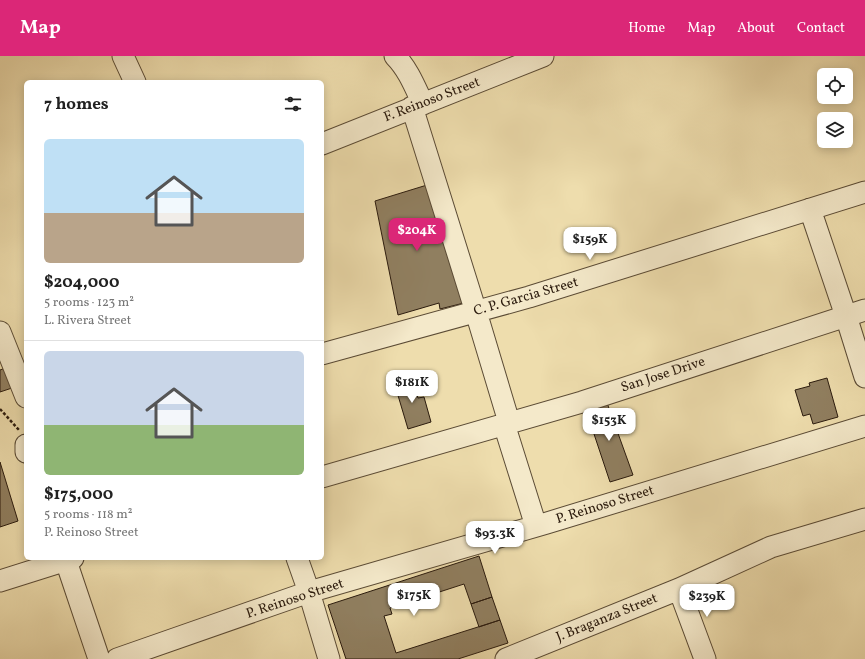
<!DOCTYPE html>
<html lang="en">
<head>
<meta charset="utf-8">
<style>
  body { margin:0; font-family:Vollkorn,serif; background:#f6f6f6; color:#222; height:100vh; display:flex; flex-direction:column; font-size:15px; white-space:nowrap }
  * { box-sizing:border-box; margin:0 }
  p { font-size:13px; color:#767676 }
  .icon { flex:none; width:22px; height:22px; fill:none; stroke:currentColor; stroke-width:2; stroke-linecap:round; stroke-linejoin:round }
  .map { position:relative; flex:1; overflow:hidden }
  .details { position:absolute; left:24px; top:24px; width:300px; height:480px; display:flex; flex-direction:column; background:#fff; border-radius:6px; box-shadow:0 2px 10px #0003 }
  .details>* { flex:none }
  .controls { position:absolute; left:817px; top:12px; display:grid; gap:8px }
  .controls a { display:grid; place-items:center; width:36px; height:36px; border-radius:6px; background:#fff; box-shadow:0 2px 10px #0003; font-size:20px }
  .price { position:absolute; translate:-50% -34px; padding:0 9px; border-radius:8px; background:#fff; color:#222; font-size:13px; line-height:26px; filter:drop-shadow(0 1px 2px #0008) }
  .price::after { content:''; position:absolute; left:50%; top:24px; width:12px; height:9px; margin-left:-6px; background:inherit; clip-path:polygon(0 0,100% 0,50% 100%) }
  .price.selected { background:#db2777; color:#fff }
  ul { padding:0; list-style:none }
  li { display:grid; align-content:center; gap:8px; height:212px; padding:0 20px }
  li+li { border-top:1px solid #e0e0e0 }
  li span { display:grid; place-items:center; height:124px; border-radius:6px; color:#555 }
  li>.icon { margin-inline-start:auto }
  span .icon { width:72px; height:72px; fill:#fffc; stroke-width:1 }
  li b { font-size:17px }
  h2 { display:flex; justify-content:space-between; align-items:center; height:48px; padding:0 20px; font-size:17px }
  header { display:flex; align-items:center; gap:24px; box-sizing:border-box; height:56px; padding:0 20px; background:#db2777; color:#fff }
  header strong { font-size:19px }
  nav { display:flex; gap:22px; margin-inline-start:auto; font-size:14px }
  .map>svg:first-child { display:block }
  .building { fill:#907f60; stroke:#2a1a0d }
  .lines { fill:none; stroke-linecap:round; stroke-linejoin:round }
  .minor-casing { stroke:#5b4b35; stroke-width:23 }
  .path { stroke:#2a1a0d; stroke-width:2.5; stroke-dasharray:3 2; stroke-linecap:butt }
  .minor { stroke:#f4e9ca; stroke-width:21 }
  .labels { text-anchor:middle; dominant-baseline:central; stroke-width:3.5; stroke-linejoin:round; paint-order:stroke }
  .street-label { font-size:14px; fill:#2a1a0d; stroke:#f4e9ca }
</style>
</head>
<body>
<header>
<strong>Map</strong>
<nav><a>Home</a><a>Map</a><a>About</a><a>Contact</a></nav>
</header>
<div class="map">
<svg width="865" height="603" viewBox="0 0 865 603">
  <rect width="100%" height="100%" fill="#eeddad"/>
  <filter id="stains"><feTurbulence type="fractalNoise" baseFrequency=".005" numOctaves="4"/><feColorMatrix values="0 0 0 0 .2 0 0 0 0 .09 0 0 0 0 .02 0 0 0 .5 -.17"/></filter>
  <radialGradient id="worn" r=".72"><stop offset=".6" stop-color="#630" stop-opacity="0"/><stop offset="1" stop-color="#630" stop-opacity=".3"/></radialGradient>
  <path class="building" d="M 427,129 L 464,247 L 440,253 L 439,247 L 398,259 L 375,145 Z
    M 8,311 L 15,331 L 0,336 L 0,314 Z
    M 412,321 L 418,342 L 424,341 L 431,366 L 408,373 L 394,326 Z
    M 827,322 L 838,361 L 813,368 L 810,358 L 803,360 L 795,334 L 810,330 L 809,327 Z
    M 606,344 L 633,419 L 610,426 L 585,351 Z
    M 0,406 L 18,465 L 0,471 Z
    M 479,500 L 492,541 L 471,548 L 464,528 L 390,552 L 392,558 L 384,560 L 396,597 L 500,564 L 508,587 L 458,603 L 346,603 L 328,549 Z
    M 492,541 L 500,564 L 479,571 L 471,548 Z"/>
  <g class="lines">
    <defs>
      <path id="minor" d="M 123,0 L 135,26
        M 395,0 C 408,13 415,31 423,48
        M 412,51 L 476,256 L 509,366
        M 322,88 L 543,0
        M 810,153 L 846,260 L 865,321
        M 0,276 L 26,341
        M 322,298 L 529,241 L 865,136
        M 504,368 L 536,470
        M 26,389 L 26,396
        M 322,421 L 582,346 L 865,254
        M 65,502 L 99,603
        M 297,502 L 309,536 L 329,603
        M 0,525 L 73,502
        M 679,533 L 705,603
        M 117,603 L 309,536 L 547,467 L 865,370
        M 506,603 L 679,533 L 771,491 L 865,463"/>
    </defs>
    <use href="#minor" class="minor-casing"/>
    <path class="path" d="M 0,353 L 19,374"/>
    <use href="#minor" class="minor"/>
  </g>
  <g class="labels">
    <g class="street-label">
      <text transform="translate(432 44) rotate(-21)">F. Reinoso Street</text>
      <text transform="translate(526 241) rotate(-16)">C. P. Garcia Street</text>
      <text transform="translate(663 319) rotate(-18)">San Jose Drive</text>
      <text transform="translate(605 449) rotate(-17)">P. Reinoso Street</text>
      <text transform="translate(295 543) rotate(-18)">P. Reinoso Street</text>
      <text transform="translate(607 562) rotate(-22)">J. Braganza Street</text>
    </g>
  </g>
  <rect width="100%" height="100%" filter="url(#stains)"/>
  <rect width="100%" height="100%" fill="url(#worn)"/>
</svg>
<div class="controls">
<a><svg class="icon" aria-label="locate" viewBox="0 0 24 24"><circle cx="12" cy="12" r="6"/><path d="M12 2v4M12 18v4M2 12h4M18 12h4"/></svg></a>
<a><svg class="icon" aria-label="layers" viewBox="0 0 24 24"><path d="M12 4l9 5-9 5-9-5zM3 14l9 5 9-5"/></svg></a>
</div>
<b class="price selected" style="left:417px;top:196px">$204K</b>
<b class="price" style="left:590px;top:205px">$159K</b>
<b class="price" style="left:412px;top:348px">$181K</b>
<b class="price" style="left:609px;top:386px">$153K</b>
<b class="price" style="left:495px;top:499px">$93.3K</b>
<b class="price" style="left:414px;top:561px">$175K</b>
<b class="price" style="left:707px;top:562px">$239K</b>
<section class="details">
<h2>7 homes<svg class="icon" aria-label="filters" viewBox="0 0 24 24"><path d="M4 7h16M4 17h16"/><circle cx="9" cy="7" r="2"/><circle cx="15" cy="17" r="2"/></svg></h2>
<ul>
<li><span style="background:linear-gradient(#bfe0f5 60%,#b9a48a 0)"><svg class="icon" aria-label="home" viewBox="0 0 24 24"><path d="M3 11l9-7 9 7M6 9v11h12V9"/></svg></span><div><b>$204,000</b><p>5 rooms · 123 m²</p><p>L. Rivera Street</p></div></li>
<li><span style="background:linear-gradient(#c9d6e8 60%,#8fb573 0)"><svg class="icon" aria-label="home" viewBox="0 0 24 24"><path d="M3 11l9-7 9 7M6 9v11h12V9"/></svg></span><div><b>$175,000</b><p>5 rooms · 118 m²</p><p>P. Reinoso Street</p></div></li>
</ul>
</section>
</div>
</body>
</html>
